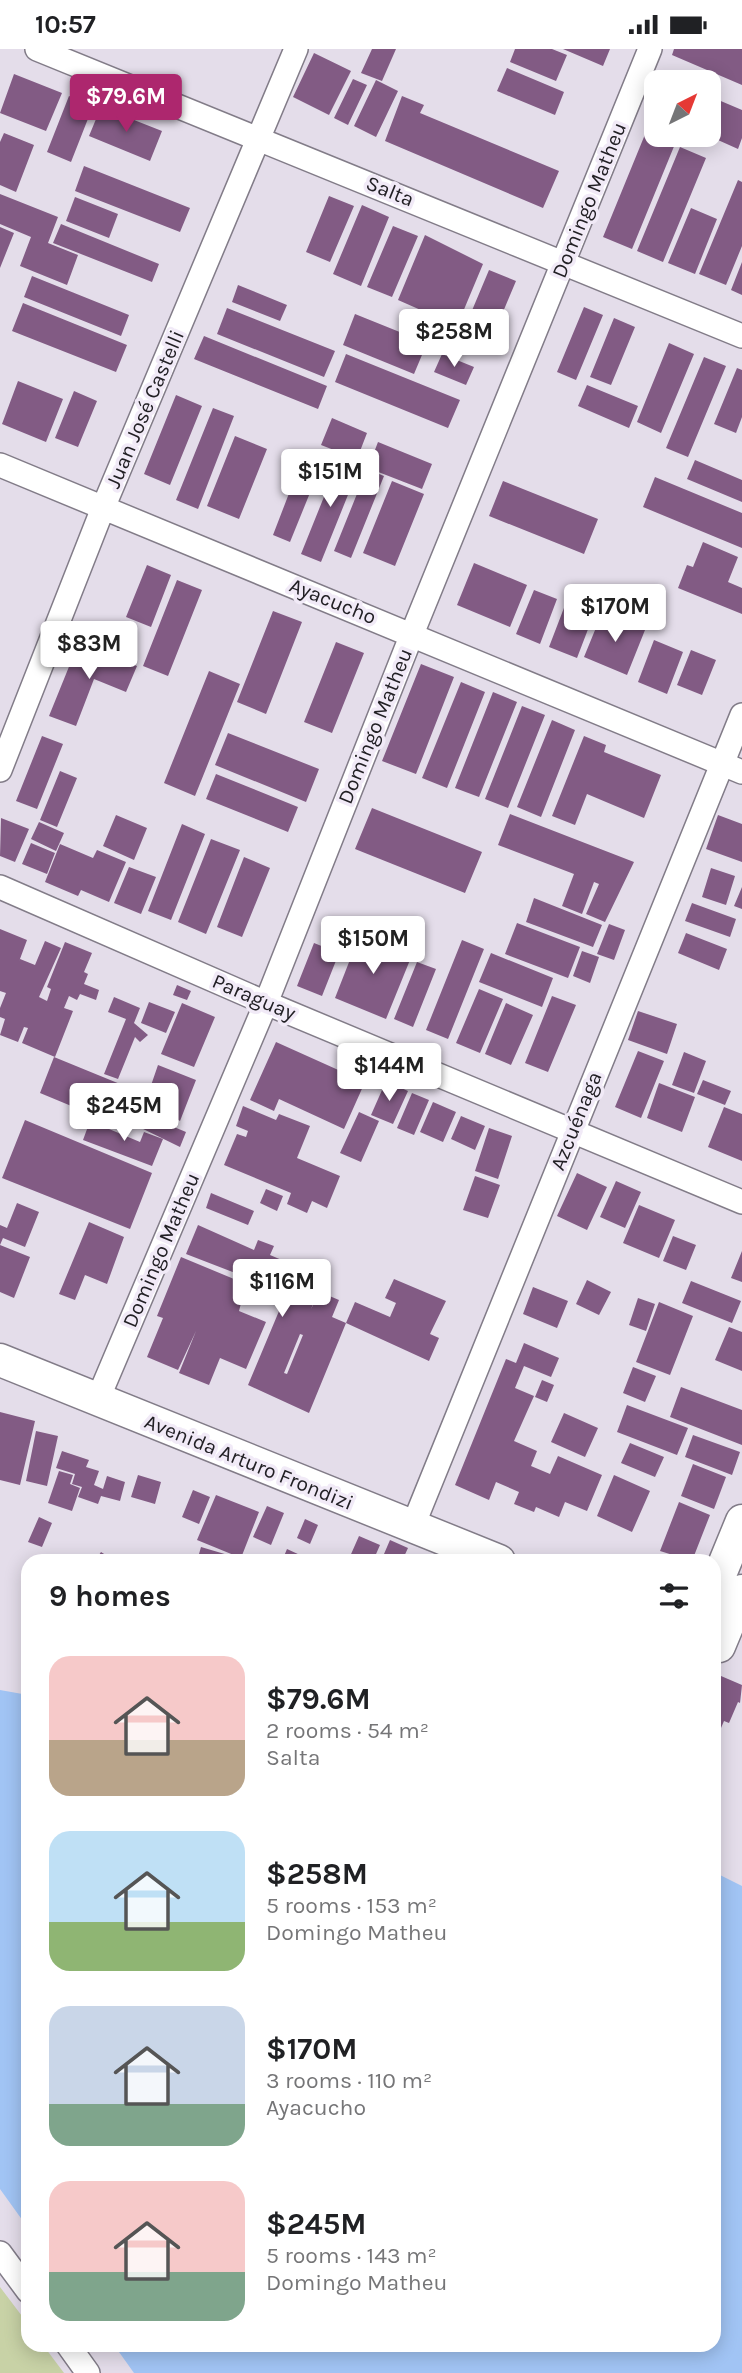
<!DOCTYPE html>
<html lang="en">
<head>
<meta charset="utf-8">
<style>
  body { margin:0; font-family:Karla,sans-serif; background:#f6f6f6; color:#202124; height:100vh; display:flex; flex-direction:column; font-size:26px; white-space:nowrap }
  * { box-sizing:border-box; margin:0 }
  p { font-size:23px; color:#757577 }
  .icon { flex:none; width:38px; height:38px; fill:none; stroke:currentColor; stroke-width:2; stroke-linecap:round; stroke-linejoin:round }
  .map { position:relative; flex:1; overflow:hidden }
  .drawer { position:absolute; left:21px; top:1505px; width:700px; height:798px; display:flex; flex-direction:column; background:#fff; border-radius:21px; box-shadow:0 4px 18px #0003 }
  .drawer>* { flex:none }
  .needle { width:46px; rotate:42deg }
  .fabs { position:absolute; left:644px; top:21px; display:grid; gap:14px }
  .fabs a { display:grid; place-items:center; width:77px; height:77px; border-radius:14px; background:#fff; box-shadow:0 4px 18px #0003; font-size:35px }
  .price { position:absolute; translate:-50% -60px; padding:0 16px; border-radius:7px; background:#fff; color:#222; font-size:23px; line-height:46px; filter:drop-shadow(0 2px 4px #0008) }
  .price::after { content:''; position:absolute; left:50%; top:42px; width:21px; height:16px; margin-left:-10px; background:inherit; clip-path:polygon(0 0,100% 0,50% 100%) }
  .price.on { background:#ad276e; color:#fff }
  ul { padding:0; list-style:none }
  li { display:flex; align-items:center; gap:21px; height:175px; padding:0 28px }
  li span { display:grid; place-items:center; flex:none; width:196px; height:140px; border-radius:21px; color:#555 }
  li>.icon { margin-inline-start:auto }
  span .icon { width:84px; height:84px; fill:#fffc; stroke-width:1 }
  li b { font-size:30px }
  h2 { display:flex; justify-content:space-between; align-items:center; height:84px; padding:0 28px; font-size:30px }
  .status { display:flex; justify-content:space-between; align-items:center; height:49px; padding:0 35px; background:#fff; direction:ltr }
  .status svg { height:19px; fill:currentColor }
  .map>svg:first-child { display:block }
  .green { fill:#c8d2a6 }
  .water { fill:#a1c4f4 }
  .building { fill:#825b84; fill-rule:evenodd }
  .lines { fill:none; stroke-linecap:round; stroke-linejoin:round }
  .minor-casing { stroke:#827c88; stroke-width:26 }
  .secondary-casing { stroke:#827c88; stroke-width:35 }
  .minor { stroke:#fff; stroke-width:23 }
  .secondary { stroke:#fff; stroke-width:32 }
  .labels { text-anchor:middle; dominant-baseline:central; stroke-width:7; stroke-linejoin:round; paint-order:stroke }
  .street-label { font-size:21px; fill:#222025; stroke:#f1eaf7 }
</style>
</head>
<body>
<div class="status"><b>10:57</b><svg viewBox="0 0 49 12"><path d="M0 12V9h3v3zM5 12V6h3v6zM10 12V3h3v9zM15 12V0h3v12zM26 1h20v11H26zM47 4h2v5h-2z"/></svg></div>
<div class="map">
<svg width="742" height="2324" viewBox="0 0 742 2324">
  <rect width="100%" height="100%" fill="#e4ddea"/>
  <path class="green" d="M 0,2238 L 28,2275 L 28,2296 L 43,2296 L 64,2324 L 0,2324 Z"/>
  <path class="water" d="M 0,1641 L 28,1646 L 28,2179 L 0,2140 Z
    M 714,1823 L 742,1837 L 742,2324 L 134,2324 L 114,2296 L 714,2296 Z"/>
  <path class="building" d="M 372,0 L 396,0 L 382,32 L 361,24 Z
    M 515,0 L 552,0 L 567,6 L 556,32 L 510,13 Z
    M 563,0 L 610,0 L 603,17 Z
    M 674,0 L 742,0 L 742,36 L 672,6 Z
    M 314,4 L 351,22 L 329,66 L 293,48 Z
    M 507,19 L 564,43 L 555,66 L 497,42 Z
    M 14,25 L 62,44 L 46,82 L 0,64 Z
    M 353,30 L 367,36 L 348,76 L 334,69 Z
    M 376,31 L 398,42 L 376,88 L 354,77 Z
    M 69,47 L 93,57 L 71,113 L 47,103 Z
    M 402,47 L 424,56 L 420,64 L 559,122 L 543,159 L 385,92 Z
    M 709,47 L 742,61 L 742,89 L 738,100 L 709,87 Z
    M 101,58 L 162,82 L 150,112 L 89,87 Z
    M 646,83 L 675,95 L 632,200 L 603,188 Z
    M 4,84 L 34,96 L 16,143 L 0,136 L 0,93 Z
    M 680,98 L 706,109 L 663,213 L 637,202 Z
    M 84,117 L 190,159 L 180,183 L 75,142 Z
    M 738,131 L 742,133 L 742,197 L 726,236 L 699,225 Z
    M 0,145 L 58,168 L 48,194 L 78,206 L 67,236 L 20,217 L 31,188 L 0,175 Z
    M 329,147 L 354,157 L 330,213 L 306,203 Z
    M 75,148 L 118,165 L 109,189 L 66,172 Z
    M 362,156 L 389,168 L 361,237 L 333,225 Z
    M 691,159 L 717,170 L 695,225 L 668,214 Z
    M 61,175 L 159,215 L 152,233 L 53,194 Z
    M 393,177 L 418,187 L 392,248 L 367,238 Z
    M 0,178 L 14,184 L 0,219 Z
    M 425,186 L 483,215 L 455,282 L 420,268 L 423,262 L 398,251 Z
    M 742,213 L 742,246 L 731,241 Z
    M 489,221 L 516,232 L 495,282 L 468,271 Z
    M 32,227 L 129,266 L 121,287 L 24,248 Z
    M 238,236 L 287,256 L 280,272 L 232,253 Z
    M 23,254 L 127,296 L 116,323 L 12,282 Z
    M 584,258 L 603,266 L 576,331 L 557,323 Z
    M 227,259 L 335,302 L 324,328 L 217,285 Z
    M 355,265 L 427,294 L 414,325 L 343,296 Z
    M 614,269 L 635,278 L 611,336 L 590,328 Z
    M 204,287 L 327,337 L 318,360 L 194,310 Z
    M 669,294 L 694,305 L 661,384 L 637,373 Z
    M 346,305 L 460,351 L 448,379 L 335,333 Z
    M 442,305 L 474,318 L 466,336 L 434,323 Z
    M 704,308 L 726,317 L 688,408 L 666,399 Z
    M 737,319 L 742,321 L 742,368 L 736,384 L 714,375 Z
    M 18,332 L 63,350 L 46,393 L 2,375 Z
    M 587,336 L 638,357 L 629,379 L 578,357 Z
    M 74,342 L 97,352 L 78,398 L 55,389 Z
    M 176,346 L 202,357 L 170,436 L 144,425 Z
    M 213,359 L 234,367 L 198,460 L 176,451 Z
    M 332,369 L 367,384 L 357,410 L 321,396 Z
    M 235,387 L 267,400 L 239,470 L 207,457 Z
    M 378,393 L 432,415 L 422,440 L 368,419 Z
    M 340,408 L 360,416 L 321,513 L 301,505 Z
    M 695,411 L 742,431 L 742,453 L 687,430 Z
    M 367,420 L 384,427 L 351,509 L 334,502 Z
    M 298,421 L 316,429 L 290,493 L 273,486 Z
    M 655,428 L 742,464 L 742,499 L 643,458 Z
    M 392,432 L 424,445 L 395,517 L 363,504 Z
    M 503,432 L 598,470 L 584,505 L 489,467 Z
    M 703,493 L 738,508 L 728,533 L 742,539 L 742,565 L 678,539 L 687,516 L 693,518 Z
    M 474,514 L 527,536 L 510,578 L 457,556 Z
    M 147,516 L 171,526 L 151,578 L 126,568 Z
    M 177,531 L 202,541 L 168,627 L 143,617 Z
    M 534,541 L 557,550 L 540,595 L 516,585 Z
    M 567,551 L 595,562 L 577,609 L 549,598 Z
    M 273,562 L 302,573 L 266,665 L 237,653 Z
    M 602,564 L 645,581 L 627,626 L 584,608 Z
    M 654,591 L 683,603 L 667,645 L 638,633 Z
    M 79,593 L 137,617 L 126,643 L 94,630 L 76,677 L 49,667 Z
    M 336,593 L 364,604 L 332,684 L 304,673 Z
    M 691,601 L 716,611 L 702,646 L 677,636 Z
    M 421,615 L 454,628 L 416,725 L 382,712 Z
    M 209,622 L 240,635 L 195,747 L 164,734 Z
    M 461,633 L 485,643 L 447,739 L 422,729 Z
    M 493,643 L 517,653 L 479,748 L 455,739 Z
    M 522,657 L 545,666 L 508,759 L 485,750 Z
    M 552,671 L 575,681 L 541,768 L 517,758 Z
    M 228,684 L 319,720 L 306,753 L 215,716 Z
    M 42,687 L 63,695 L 37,760 L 16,752 Z
    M 584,687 L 606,696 L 604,703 L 661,726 L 644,769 L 587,745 L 575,776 L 552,767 Z
    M 60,722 L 77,729 L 57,778 L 40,771 Z
    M 216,725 L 298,758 L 288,783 L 206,750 Z
    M 372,759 L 482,803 L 465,844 L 355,800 Z
    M 510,765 L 634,813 L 605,873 L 586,865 L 599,835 L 594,833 L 582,865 L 562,857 L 574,825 L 498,796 Z
    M 116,766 L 147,779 L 134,811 L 103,797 Z
    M 718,766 L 742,775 L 742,813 L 706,800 Z
    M 1,769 L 29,780 L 15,813 L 0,807 Z
    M 39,773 L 64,784 L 56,802 L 31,790 Z
    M 182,775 L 205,785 L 171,871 L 148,862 Z
    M 211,790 L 240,801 L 206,885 L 178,873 Z
    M 31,794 L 55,804 L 47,825 L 22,815 Z
    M 60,795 L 93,809 L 97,801 L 126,813 L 109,853 L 81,841 L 78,847 L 45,833 Z
    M 244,808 L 270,819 L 242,888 L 217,878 Z
    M 129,818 L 156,828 L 141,865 L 114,854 Z
    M 711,819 L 735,827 L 726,856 L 702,848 Z
    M 742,838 L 742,860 L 734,857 Z
    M 534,849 L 602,876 L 593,898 L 526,873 Z
    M 692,854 L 736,870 L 730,888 L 685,872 Z
    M 517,874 L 580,898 L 568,929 L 505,905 Z
    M 609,875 L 625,881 L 614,911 L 597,905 Z
    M 0,880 L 27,891 L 17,918 L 20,910 L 35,916 L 45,892 L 61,899 L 39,948 L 47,952 L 51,940 L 47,938 L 65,893 L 92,904 L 84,923 L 88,925 L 84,935 L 99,941 L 96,951 L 80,945 L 77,951 L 69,947 L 64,959 L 73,962 L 55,1008 L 22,994 L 28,979 L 24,978 L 18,993 L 0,986 L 5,970 L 0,968 L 0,959 L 6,944 L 0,942 Z
    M 686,884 L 727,900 L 719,921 L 678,904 Z
    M 360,885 L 412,906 L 386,970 L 335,949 Z
    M 462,891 L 484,900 L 448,990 L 426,981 Z
    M 314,894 L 339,904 L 322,947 L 297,937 Z
    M 582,902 L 599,908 L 590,934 L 573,927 Z
    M 491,904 L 553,929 L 542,958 L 479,933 Z
    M 417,913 L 436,920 L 413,978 L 394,970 Z
    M 177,936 L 191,942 L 187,951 L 173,946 Z
    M 479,940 L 503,950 L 480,1004 L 456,994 Z
    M 552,947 L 576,956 L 548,1023 L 525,1014 Z
    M 114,948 L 140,959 L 134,974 L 148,986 L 140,993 L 135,988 L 118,1030 L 104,1025 L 126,970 L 108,963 Z
    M 149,953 L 175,963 L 166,984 L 141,974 Z
    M 182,954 L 215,968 L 194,1018 L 161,1005 Z
    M 506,954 L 533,966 L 511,1016 L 485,1005 Z
    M 638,962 L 677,975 L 667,1005 L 628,991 Z
    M 276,993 L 365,1033 L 344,1080 L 279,1050 L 274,1062 L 250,1051 Z
    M 638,1002 L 664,1012 L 641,1069 L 615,1058 Z
    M 684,1003 L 706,1012 L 694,1044 L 672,1036 Z
    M 54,1008 L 120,1035 L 106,1071 L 115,1075 L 114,1078 L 92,1069 L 93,1066 L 40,1044 Z
    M 158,1016 L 196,1031 L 180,1072 L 177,1070 L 174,1078 L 186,1083 L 180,1098 L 137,1077 Z
    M 703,1031 L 731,1042 L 725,1056 L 697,1045 Z
    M 386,1032 L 408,1042 L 393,1075 L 371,1066 Z
    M 659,1034 L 695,1048 L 682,1083 L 647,1069 Z
    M 412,1044 L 429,1051 L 414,1086 L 397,1079 Z
    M 128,1047 L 141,1052 L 130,1078 L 117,1073 Z
    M 433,1053 L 456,1063 L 443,1093 L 420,1083 Z
    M 243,1057 L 276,1071 L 279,1065 L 310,1077 L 297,1109 L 340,1127 L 327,1159 L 312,1152 L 307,1164 L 287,1155 L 291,1144 L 224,1116 L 237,1085 L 246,1088 L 248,1082 L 236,1077 Z
    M 724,1058 L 742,1065 L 742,1112 L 708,1098 Z
    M 359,1063 L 379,1072 L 361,1113 L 340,1104 Z
    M 461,1067 L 485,1077 L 475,1101 L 451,1090 Z
    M 25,1071 L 152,1124 L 130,1180 L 2,1129 Z
    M 90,1072 L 140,1093 L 144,1083 L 163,1090 L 152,1117 L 83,1091 Z
    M 489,1079 L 512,1087 L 498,1130 L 475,1122 Z
    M 577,1124 L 607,1138 L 587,1181 L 557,1167 Z
    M 475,1127 L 500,1136 L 488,1169 L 463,1161 Z
    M 616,1132 L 641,1143 L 625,1179 L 600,1168 Z
    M 266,1140 L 283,1147 L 277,1162 L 260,1154 Z
    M 211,1144 L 254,1162 L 248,1176 L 206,1159 Z
    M 17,1154 L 39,1163 L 25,1198 L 3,1189 L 0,1196 L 0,1176 L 7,1179 Z
    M 639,1156 L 675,1171 L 659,1209 L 623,1194 Z
    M 89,1173 L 124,1188 L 107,1235 L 85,1226 L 75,1251 L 59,1245 Z
    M 198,1176 L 254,1201 L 258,1191 L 274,1197 L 270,1206 L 324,1229 L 311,1260 L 320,1243 L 339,1251 L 332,1268 L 346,1274 L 309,1364 L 248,1336 L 287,1243 L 245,1223 L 243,1227 L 186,1205 ZM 300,1285 L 303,1286 L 287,1325 L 284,1324 Z
    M 673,1187 L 696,1196 L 686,1221 L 663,1212 Z
    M 0,1196 L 30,1208 L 14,1249 L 0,1243 Z
    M 742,1202 L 742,1233 L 731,1229 Z
    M 181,1208 L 246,1235 L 239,1262 L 266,1273 L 246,1320 L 220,1309 L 209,1336 L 179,1324 L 196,1282 L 178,1321 L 147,1308 L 163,1269 L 157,1267 Z
    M 394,1230 L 446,1252 L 430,1285 L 439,1289 L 429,1312 L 346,1274 L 355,1253 L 390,1268 L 396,1254 L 385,1249 Z
    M 587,1231 L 611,1243 L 599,1266 L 576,1255 Z
    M 691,1232 L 741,1252 L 732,1274 L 682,1254 Z
    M 533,1238 L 568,1252 L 557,1279 L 523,1265 Z
    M 638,1249 L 655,1255 L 646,1282 L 629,1276 Z
    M 659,1253 L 693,1267 L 670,1326 L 636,1313 Z
    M 729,1278 L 742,1283 L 742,1322 L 715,1311 Z
    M 524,1294 L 559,1309 L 551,1328 L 524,1317 L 515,1339 L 534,1347 L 514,1392 L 537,1402 L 531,1417 L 550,1425 L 558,1407 L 602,1426 L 587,1462 L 565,1453 L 559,1468 L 536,1458 L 534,1463 L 514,1455 L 519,1443 L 496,1433 L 489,1451 L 455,1436 L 506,1310 L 516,1314 Z
    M 633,1318 L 656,1327 L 645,1353 L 623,1344 Z
    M 542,1331 L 554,1336 L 547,1353 L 535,1348 Z
    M 681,1338 L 742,1361 L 742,1396 L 670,1368 Z
    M 627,1356 L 688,1379 L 677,1406 L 617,1383 Z
    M 0,1363 L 35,1372 L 20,1436 L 0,1431 Z
    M 564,1364 L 598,1379 L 585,1408 L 551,1393 Z
    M 36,1382 L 58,1387 L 47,1437 L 26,1432 Z
    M 693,1386 L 740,1403 L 732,1426 L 685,1408 Z
    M 630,1394 L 664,1408 L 655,1428 L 621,1414 Z
    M 62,1402 L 89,1411 L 86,1418 L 99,1422 L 94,1436 L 103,1440 L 107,1427 L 125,1433 L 120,1452 L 101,1447 L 98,1455 L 78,1448 L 82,1438 L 72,1435 L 75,1425 L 56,1419 Z
    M 693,1415 L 726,1428 L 714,1460 L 681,1447 Z
    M 59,1422 L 73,1426 L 70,1435 L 80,1439 L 72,1462 L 48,1454 Z
    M 138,1426 L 161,1433 L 155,1455 L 131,1448 Z
    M 614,1426 L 650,1442 L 632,1483 L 597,1467 Z
    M 193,1441 L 210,1448 L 199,1475 L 182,1468 Z
    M 216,1446 L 259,1463 L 241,1509 L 197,1491 Z
    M 679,1453 L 710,1466 L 692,1512 L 660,1502 Z
    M 267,1457 L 284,1464 L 271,1496 L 253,1488 Z
    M 39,1468 L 52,1474 L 42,1498 L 28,1493 Z
    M 305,1470 L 318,1476 L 310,1495 L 297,1489 Z
    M 359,1487 L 380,1496 L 373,1512 L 348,1512 Z
    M 390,1491 L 408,1499 L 402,1512 L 381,1512 Z
    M 201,1498 L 228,1506 L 227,1512 L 197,1512 Z
    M 287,1500 L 300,1506 L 298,1512 L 282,1512 Z
    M 101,1503 L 115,1512 L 95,1512 Z
    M 714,1624 L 742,1636 L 740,1654 L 738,1653 L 729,1674 L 724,1672 L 718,1686 L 714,1685 Z"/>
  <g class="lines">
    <defs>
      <path id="minor" d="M 37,0 L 742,287
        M 0,416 L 742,723
        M 0,721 L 103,459 L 296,0
        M 0,838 L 266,954 L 742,1153
        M 97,1352 L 266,954 L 412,585 L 650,0
        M 412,1479 L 742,666
        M 0,2204 L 28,2242
        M 68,2296 L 88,2324"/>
      <path id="secondary" d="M 0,1311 L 499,1512
        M 714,1540 L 742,1472
        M 719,1597 L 742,1542"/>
    </defs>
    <use href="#minor" class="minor-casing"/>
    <use href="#secondary" class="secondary-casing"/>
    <use href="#minor" class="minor"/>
    <use href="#secondary" class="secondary"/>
  </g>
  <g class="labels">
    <g class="street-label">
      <text transform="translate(390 142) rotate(22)">Salta</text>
      <text transform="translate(589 151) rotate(-68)">Domingo Matheu</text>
      <text transform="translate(145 360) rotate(-67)">Juan José Castelli</text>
      <text transform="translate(333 552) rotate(22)">Ayacucho</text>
      <text transform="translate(375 677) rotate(-68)">Domingo Matheu</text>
      <text transform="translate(254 948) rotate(23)">Paraguay</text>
      <text transform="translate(576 1072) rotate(-68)">Azcuénaga</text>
      <text transform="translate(161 1201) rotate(-67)">Domingo Matheu</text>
      <text transform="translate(249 1413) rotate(22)">Avenida Arturo Frondizi</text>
    </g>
  </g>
</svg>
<div class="fabs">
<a><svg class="needle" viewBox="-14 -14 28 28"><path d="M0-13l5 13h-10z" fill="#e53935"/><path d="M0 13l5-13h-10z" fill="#757577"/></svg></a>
</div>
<b class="price on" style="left:126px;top:85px">$79.6M</b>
<b class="price" style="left:454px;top:320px">$258M</b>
<b class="price" style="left:330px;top:460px">$151M</b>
<b class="price" style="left:615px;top:595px">$170M</b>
<b class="price" style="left:89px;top:632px">$83M</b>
<b class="price" style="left:373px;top:927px">$150M</b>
<b class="price" style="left:389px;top:1054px">$144M</b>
<b class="price" style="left:124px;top:1094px">$245M</b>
<b class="price" style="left:282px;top:1270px">$116M</b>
<section class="drawer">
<h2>9 homes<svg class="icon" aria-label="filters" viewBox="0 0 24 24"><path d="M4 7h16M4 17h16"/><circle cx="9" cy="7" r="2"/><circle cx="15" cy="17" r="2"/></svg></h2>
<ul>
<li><span style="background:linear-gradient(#f6c9c9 60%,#b9a48a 0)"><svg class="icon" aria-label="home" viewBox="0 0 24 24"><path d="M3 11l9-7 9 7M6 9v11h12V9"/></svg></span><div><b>$79.6M</b><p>2 rooms · 54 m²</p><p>Salta</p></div></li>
<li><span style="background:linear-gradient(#bfe0f5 65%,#8fb573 0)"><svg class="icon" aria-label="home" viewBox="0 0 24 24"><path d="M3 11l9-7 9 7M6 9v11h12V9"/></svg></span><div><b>$258M</b><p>5 rooms · 153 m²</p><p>Domingo Matheu</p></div></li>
<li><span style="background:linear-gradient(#c9d6e8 70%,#7fa58c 0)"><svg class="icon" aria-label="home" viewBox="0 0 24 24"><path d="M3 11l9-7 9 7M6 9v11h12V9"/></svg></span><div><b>$170M</b><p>3 rooms · 110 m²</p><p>Ayacucho</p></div></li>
<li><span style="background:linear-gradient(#f6c9c9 65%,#7fa58c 0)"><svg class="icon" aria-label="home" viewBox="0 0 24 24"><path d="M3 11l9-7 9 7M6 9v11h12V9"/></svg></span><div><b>$245M</b><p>5 rooms · 143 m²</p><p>Domingo Matheu</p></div></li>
</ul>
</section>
</div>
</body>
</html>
